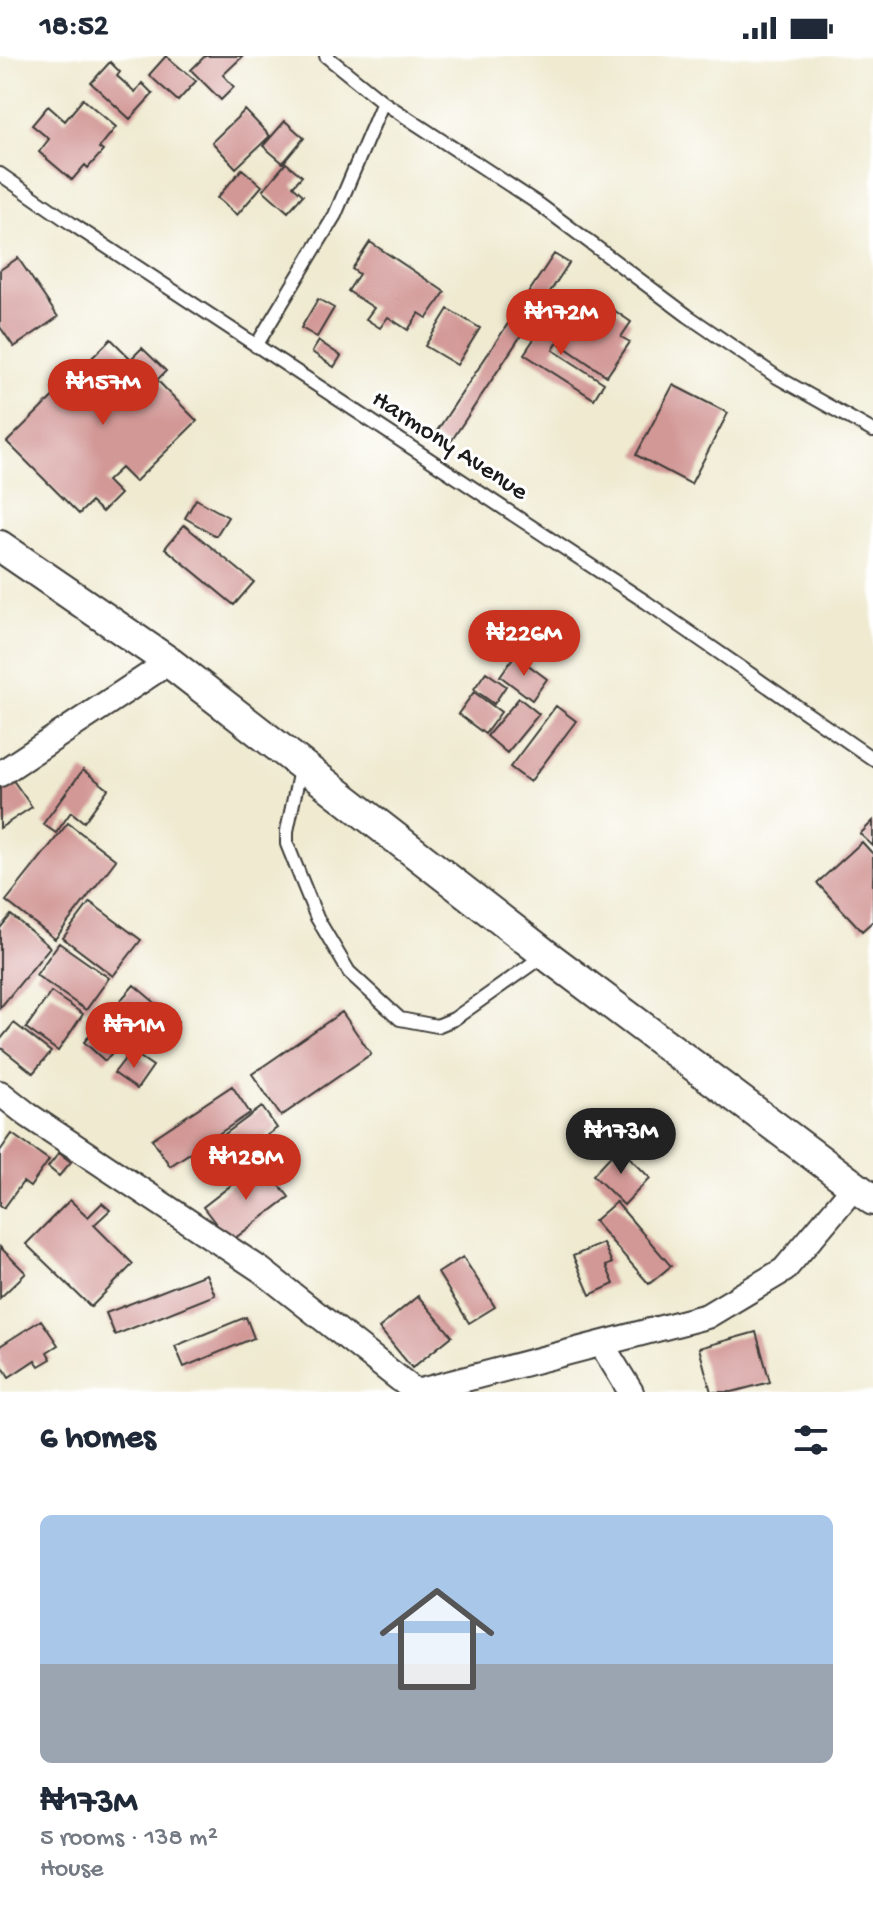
<!DOCTYPE html>
<html lang="en">
<head>
<meta charset="utf-8">
<style>
  body { margin:0; font-family:"Gochi Hand",sans-serif; background:#f6f6f7; color:#1f2937; height:100vh; display:flex; flex-direction:column; font-size:30px; white-space:nowrap }
  * { box-sizing:border-box; margin:0 }
  p { font-size:26px; color:#747a83 }
  .icon { flex:none; width:44px; height:44px; fill:none; stroke:currentColor; stroke-width:2; stroke-linecap:round; stroke-linejoin:round }
  .map { position:relative; height:1336px; overflow:hidden }
  .side { display:flex; flex-direction:column; background:#fff; flex:1 }
  .side>* { flex:none }
  .price { position:absolute; translate:-50% -68px; padding:0 18px; border-radius:28px; background:#c8321e; color:#fff; font-size:26px; line-height:52px; filter:drop-shadow(0 2px 4px #0008) }
  .price::after { content:''; position:absolute; left:50%; top:48px; width:24px; height:18px; margin-left:-12px; background:inherit; clip-path:polygon(0 0,100% 0,50% 100%) }
  .price.active { background:#222; color:#fff }
  ul { padding:0; list-style:none }
  li { display:grid; align-content:center; gap:16px; height:424px; padding:0 40px }
  li span { display:grid; place-items:center; height:248px; border-radius:12px; color:#555 }
  li>.icon { margin-inline-start:auto }
  span .icon { width:144px; height:144px; fill:#fffc; stroke-width:1 }
  li b { font-size:34px }
  h2 { display:flex; justify-content:space-between; align-items:center; height:96px; padding:0 40px; font-size:34px }
  .status { display:flex; justify-content:space-between; align-items:center; height:56px; padding:0 40px; background:#fff; direction:ltr }
  .status svg { height:22px; fill:currentColor }
  .map>svg:first-child { display:block }
  .building { fill:#d29896 }
  .lines { fill:none; stroke-linecap:round; stroke-linejoin:round }
  .service-casing { stroke:#3c3b37; stroke-width:16 }
  .minor-casing { stroke:#3c3b37; stroke-width:28 }
  .tertiary-casing { stroke:#3c3b37; stroke-width:34 }
  .service { stroke:#fff; stroke-width:12 }
  .minor { stroke:#fff; stroke-width:24 }
  .tertiary { stroke:#fff; stroke-width:30 }
  .labels { text-anchor:middle; dominant-baseline:central; stroke-width:6; stroke-linejoin:round; paint-order:stroke }
  .street-label { font-size:26px; fill:#1c1c1c; stroke:#fff }
</style>
</head>
<body>
<div class="status"><b>18:52</b><svg viewBox="0 0 49 12"><path d="M0 12V9h3v3zM5 12V6h3v6zM10 12V3h3v9zM15 12V0h3v12zM26 1h20v11H26zM47 4h2v5h-2z"/></svg></div>
<div class="map">
<svg width="873" height="1336" viewBox="0 0 873 1336">
  <rect width="100%" height="100%" fill="#fff"/>
  <filter id="ink" filterUnits="userSpaceOnUse"><feTurbulence type="fractalNoise" baseFrequency=".0125" numOctaves="2"/><feDisplacementMap in="SourceGraphic" scale="16" xChannelSelector="R" yChannelSelector="G"/><feConvolveMatrix kernelMatrix="1 2 1 2 8 2 1 2 1" color-interpolation-filters="sRGB"/></filter>
  <filter id="wash" filterUnits="userSpaceOnUse"><feTurbulence type="fractalNoise" baseFrequency=".006" numOctaves="4" result="noise"/><feDisplacementMap in="SourceGraphic" scale="32" xChannelSelector="R" yChannelSelector="G"/><feGaussianBlur stdDeviation="1.8" result="paint"/><feColorMatrix in="noise" values="0 0 0 0 0 0 0 0 0 0 0 0 0 0 0 0 0 1.4 0 .05"/><feComposite in="paint" operator="in"/></filter>
  <g filter="url(#wash)">
    <rect width="100%" height="100%" fill="#efead0"/>
    <g id="blocks">
      <path class="building" d="M 166,0 L 196,25 L 178,45 L 149,19 Z
        M 205,0 L 243,0 L 223,19 L 234,31 L 221,44 L 191,14 Z
        M 110,6 L 120,16 L 117,20 L 135,36 L 142,27 L 153,38 L 130,63 L 91,27 Z
        M 83,43 L 116,71 L 99,92 L 103,95 L 88,112 L 85,109 L 72,124 L 39,96 L 49,83 L 32,69 L 48,50 L 65,65 Z
        M 245,54 L 270,80 L 236,112 L 212,86 Z
        M 285,65 L 304,82 L 283,107 L 263,90 Z
        M 286,107 L 302,120 L 293,130 L 303,139 L 288,156 L 263,134 Z
        M 242,113 L 262,130 L 237,159 L 217,142 Z
        M 370,186 L 445,236 L 427,262 L 419,257 L 408,274 L 388,261 L 380,272 L 366,263 L 374,252 L 348,235 L 359,218 L 352,213 Z
        M 554,198 L 569,207 L 448,390 L 433,381 Z
        M 18,202 L 58,261 L 14,291 L 0,271 L 0,214 Z
        M 318,243 L 334,252 L 317,281 L 301,272 Z
        M 605,248 L 631,266 L 621,281 L 630,286 L 607,320 L 560,288 L 581,258 L 593,266 Z
        M 448,253 L 480,272 L 457,309 L 425,290 Z
        M 552,256 L 569,268 L 553,294 L 604,327 L 594,343 L 524,298 Z
        M 111,283 L 131,303 L 142,292 L 166,315 L 157,324 L 197,365 L 135,426 L 121,412 L 107,425 L 120,438 L 102,456 L 91,446 L 79,458 L 7,386 Z
        M 319,285 L 341,300 L 334,311 L 312,296 Z
        M 673,329 L 728,357 L 691,428 L 636,399 Z
        M 196,443 L 228,461 L 216,480 L 185,462 Z
        M 184,469 L 254,526 L 234,549 L 165,492 Z
        M 515,599 L 547,623 L 532,644 L 500,620 Z
        M 486,616 L 506,630 L 494,648 L 474,633 Z
        M 474,636 L 501,656 L 485,678 L 458,658 Z
        M 519,642 L 539,658 L 507,697 L 487,680 Z
        M 556,650 L 576,665 L 530,726 L 510,711 Z
        M 83,714 L 108,733 L 84,766 L 71,756 L 56,777 L 43,768 Z
        M 10,720 L 32,751 L 0,772 L 0,727 Z
        M 873,765 L 873,790 L 860,778 Z
        M 68,767 L 116,804 L 55,883 L 6,845 Z
        M 862,786 L 873,798 L 873,865 L 862,875 L 817,827 Z
        M 90,846 L 141,884 L 113,920 L 63,882 Z
        M 11,859 L 50,891 L 0,952 L 0,872 Z
        M 59,887 L 109,922 L 86,954 L 36,919 Z
        M 134,929 L 178,966 L 166,980 L 144,960 L 105,1005 L 84,986 Z
        M 51,936 L 83,958 L 58,995 L 26,972 Z
        M 342,956 L 371,998 L 281,1060 L 252,1018 Z
        M 14,967 L 51,996 L 33,1017 L 0,991 L 0,984 Z
        M 131,995 L 153,1010 L 137,1033 L 114,1017 Z
        M 232,1030 L 250,1057 L 170,1110 L 152,1083 Z
        M 262,1051 L 277,1072 L 210,1121 L 195,1100 Z
        M 12,1078 L 49,1104 L 30,1131 L 23,1126 L 4,1152 L 0,1149 L 0,1095 Z
        M 619,1091 L 650,1122 L 624,1149 L 593,1119 Z
        M 59,1097 L 71,1106 L 59,1120 L 48,1111 Z
        M 261,1106 L 289,1141 L 230,1186 L 203,1151 Z
        M 70,1144 L 88,1161 L 102,1147 L 110,1154 L 94,1169 L 133,1208 L 91,1251 L 26,1188 Z
        M 616,1146 L 671,1210 L 649,1228 L 594,1165 Z
        M 603,1187 L 612,1207 L 606,1210 L 614,1228 L 590,1239 L 573,1200 Z
        M 0,1191 L 26,1217 L 0,1242 Z
        M 463,1201 L 495,1251 L 469,1267 L 438,1217 Z
        M 206,1218 L 215,1239 L 115,1279 L 106,1257 Z
        M 418,1240 L 452,1280 L 412,1312 L 379,1272 Z
        M 246,1261 L 254,1282 L 184,1311 L 175,1290 Z
        M 41,1264 L 58,1289 L 47,1296 L 51,1303 L 39,1310 L 35,1304 L 9,1321 L 0,1306 L 0,1290 Z
        M 756,1276 L 770,1326 L 732,1336 L 711,1336 L 699,1292 Z"/>
    </g>
  </g>
  <g filter="url(#ink)">
    <use href="#blocks" fill-opacity="0" stroke="#3c3b37" stroke-width="2"/>
    <g class="lines">
      <defs>
        <path id="service" d="M 326,0 L 383,46 L 540,149 L 688,260 L 777,321 L 873,375
          M 0,118 L 72,168 L 646,546 L 873,703
          M 256,290 L 335,159 L 383,46
          M 301,709 L 287,775 L 287,788 L 317,862 L 349,916 L 400,963 L 437,970 L 454,963 L 543,900"/>
        <path id="minor" d="M 0,718 L 169,606
          M 0,1037 L 28,1059 L 261,1214 L 416,1336 L 707,1260 L 784,1214 L 855,1130
          M 602,1289 L 631,1336"/>
        <path id="tertiary" d="M 0,490 L 169,606 L 545,898 L 873,1144"/>
      </defs>
      <use href="#service" class="service-casing"/>
      <use href="#minor" class="minor-casing"/>
      <use href="#tertiary" class="tertiary-casing"/>
      <use href="#service" class="service"/>
      <use href="#minor" class="minor"/>
      <use href="#tertiary" class="tertiary"/>
    </g>
  </g>
  <g class="labels">
    <g class="street-label">
      <text transform="translate(449 391) rotate(33)">Harmony Avenue</text>
    </g>
  </g>
</svg>
<b class="price" style="left:561px;top:301px">₦172M</b>
<b class="price" style="left:103px;top:371px">₦157M</b>
<b class="price" style="left:524px;top:622px">₦226M</b>
<b class="price" style="left:134px;top:1014px">₦71M</b>
<b class="price active" style="left:621px;top:1120px">₦173M</b>
<b class="price" style="left:246px;top:1146px">₦128M</b>
</div>
<section class="side">
<h2>6 homes<svg class="icon" aria-label="filters" viewBox="0 0 24 24"><path d="M4 7h16M4 17h16"/><circle cx="9" cy="7" r="2"/><circle cx="15" cy="17" r="2"/></svg></h2>
<ul>
<li><span style="background:linear-gradient(#a9c7e8 60%,#9aa5b1 0)"><svg class="icon" aria-label="home" viewBox="0 0 24 24"><path d="M3 11l9-7 9 7M6 9v11h12V9"/></svg></span><div><b>₦173M</b><p>5 rooms · 138 m²</p><p>House</p></div></li>
</ul>
</section>
</body>
</html>
